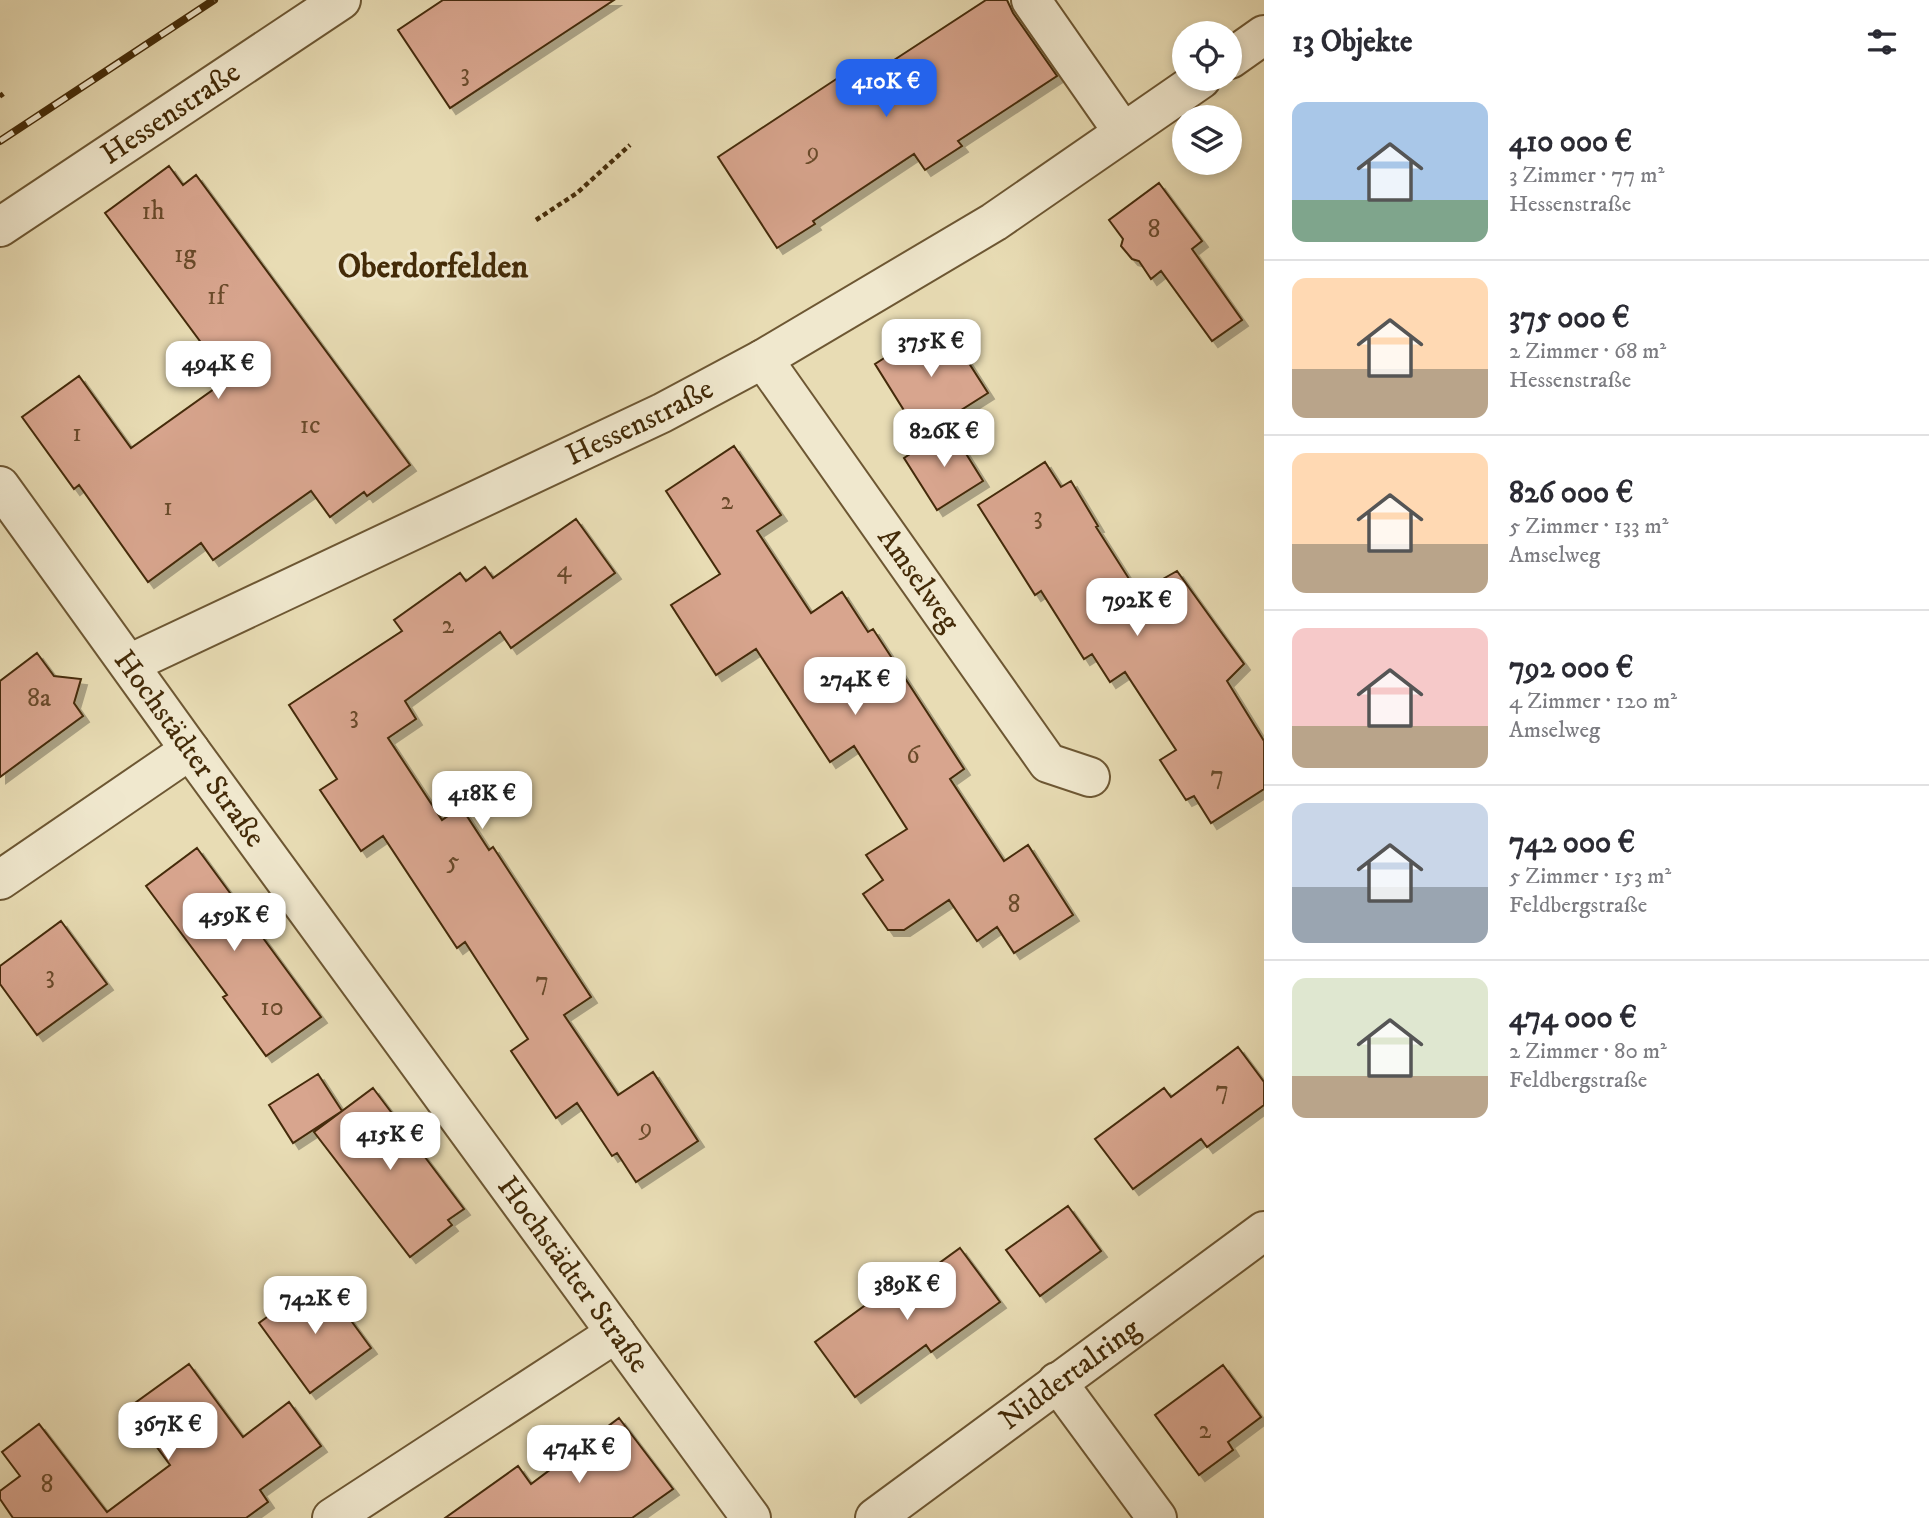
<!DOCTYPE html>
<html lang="de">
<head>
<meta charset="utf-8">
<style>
  body { margin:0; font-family:"IM FELL DW Pica",serif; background:#f2f2f3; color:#2b2b33; height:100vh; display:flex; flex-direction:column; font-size:26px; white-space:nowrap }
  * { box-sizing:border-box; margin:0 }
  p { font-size:23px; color:#7c7c81 }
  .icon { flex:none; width:38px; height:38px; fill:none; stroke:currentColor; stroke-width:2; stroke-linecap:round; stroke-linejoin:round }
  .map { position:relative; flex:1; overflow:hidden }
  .drawer { display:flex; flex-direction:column; background:#fff; width:665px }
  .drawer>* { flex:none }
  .tools { position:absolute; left:1172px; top:21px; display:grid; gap:14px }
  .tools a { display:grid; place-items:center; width:70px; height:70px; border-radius:50%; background:#fff; box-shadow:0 4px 10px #0003; font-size:35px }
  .price { position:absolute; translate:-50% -60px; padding:0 16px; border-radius:14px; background:#fff; color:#222; font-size:23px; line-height:46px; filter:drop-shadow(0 2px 4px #0008) }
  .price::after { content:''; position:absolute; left:50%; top:42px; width:21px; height:16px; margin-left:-10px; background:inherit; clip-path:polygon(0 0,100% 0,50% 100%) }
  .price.selected { background:#2563eb; color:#fff }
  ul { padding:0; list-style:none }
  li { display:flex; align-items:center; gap:21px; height:175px; padding:0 28px }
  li+li { border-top:2px solid #e1e1e2 }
  li span { display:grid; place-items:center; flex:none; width:196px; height:140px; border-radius:14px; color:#555 }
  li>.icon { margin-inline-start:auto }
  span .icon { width:84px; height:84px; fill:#fffc; stroke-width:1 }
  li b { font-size:30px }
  h2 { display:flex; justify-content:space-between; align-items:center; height:84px; padding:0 28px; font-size:30px }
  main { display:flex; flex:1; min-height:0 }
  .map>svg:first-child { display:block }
  .building { fill:#d8a58e; stroke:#442b08; stroke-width:2; filter:url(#shadow) }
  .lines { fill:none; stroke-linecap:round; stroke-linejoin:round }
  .street-casing { stroke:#6d5733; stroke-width:42 }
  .path { stroke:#442b08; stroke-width:4.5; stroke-dasharray:5 3.5; stroke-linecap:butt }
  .street { stroke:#f0e8ce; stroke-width:38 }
  .rail-casing { stroke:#442b08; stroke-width:8 }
  .rail { stroke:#f0e8ce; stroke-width:5; stroke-dasharray:16; stroke-linecap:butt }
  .labels { text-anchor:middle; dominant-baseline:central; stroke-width:6; stroke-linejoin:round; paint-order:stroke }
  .number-label { font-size:26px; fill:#694a2a }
  .street-label { font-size:30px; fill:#442b08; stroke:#f0e8ce }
  .quarter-label { font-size:33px; font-weight:bold; fill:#442b08; stroke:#f0e8ce }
</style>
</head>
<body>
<main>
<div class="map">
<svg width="1264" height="1518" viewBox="0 0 1264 1518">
  <defs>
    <filter id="shadow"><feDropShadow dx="6" dy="6" stdDeviation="0" flood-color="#0004"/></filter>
  </defs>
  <rect width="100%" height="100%" fill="#e8dcb4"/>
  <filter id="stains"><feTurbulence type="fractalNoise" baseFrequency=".00286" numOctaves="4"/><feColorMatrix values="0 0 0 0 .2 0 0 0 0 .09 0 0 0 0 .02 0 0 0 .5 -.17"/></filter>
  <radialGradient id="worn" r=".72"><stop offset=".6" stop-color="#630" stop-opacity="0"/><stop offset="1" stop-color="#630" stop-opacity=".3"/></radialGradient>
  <path class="building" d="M 443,0 L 614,0 L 450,108 L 398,30 Z
    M 986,0 L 1007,0 L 1013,13 L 1057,76 L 958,141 L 962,146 L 925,170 L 914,154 L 813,221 L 815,224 L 777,248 L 718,157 L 856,66 L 865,79 Z
    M 169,166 L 183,185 L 196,175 L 410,465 L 367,496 L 364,492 L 330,517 L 311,491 L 213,560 L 201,543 L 148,582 L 79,485 L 74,489 L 22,417 L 79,376 L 131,448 L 228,379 L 105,213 Z
    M 1159,183 L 1202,241 L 1192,249 L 1242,320 L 1212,341 L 1161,271 L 1151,279 L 1139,261 L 1132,259 L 1121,246 L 1123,239 L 1109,220 Z
    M 942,321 L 988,393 L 920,436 L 875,364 Z
    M 950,428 L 983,481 L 937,510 L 904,458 Z
    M 734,446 L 781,515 L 757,531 L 811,613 L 842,592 L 868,632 L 873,629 L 964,769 L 950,779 L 1004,861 L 1028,845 L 1073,915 L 1014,953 L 997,927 L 977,941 L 949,900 L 904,930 L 888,930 L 863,894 L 883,880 L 866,855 L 907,829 L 854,746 L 830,762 L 756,649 L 716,675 L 671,605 L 720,574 L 666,491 Z
    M 1045,462 L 1061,487 L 1071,481 L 1098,526 L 1096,527 L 1138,593 L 1177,571 L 1244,664 L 1227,681 L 1264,741 L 1264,789 L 1211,823 L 1194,796 L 1186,800 L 1160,760 L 1176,750 L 1125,672 L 1110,682 L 1092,654 L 1084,659 L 1041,591 L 1035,595 L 978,505 Z
    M 576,519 L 615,573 L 511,648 L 500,632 L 405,701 L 416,719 L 388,738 L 442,820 L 461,807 L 489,850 L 493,847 L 591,997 L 564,1015 L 618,1095 L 653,1072 L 698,1141 L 636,1182 L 617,1153 L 612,1156 L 577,1103 L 556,1118 L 511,1051 L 528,1039 L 465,942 L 457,948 L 383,836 L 361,851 L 320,790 L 337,779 L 289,705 L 402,631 L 394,620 L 460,573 L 466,581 L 485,567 L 493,578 Z
    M 37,653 L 54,676 L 81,679 L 74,703 L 83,716 L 0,777 L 0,681 Z
    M 197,848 L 321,1017 L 266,1056 L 223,997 L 227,995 L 146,886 Z
    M 61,921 L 107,984 L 37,1035 L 0,984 L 0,966 Z
    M 1238,1047 L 1264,1082 L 1264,1105 L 1207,1147 L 1201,1139 L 1133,1189 L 1095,1139 L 1164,1088 L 1171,1097 Z
    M 318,1074 L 342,1111 L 293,1143 L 269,1105 Z
    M 373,1088 L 464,1209 L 448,1220 L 452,1225 L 410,1257 L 314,1132 Z
    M 1068,1206 L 1101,1251 L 1040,1296 L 1006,1250 Z
    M 960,1248 L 1000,1302 L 931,1352 L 926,1345 L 855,1397 L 815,1342 L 886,1290 L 891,1298 Z
    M 320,1278 L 371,1348 L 310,1393 L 259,1323 Z
    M 189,1364 L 243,1437 L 289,1402 L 321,1446 L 260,1490 L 268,1502 L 246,1518 L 13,1518 L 0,1499 L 0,1491 L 20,1476 L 2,1452 L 39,1424 L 107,1512 L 170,1465 L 128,1408 Z
    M 1223,1365 L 1261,1417 L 1228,1442 L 1233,1450 L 1199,1475 L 1155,1415 Z
    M 619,1418 L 673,1489 L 632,1518 L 445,1518 L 518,1466 L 531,1484 Z"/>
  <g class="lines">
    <defs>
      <g id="street">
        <path d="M 1031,0 L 1123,132"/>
        <path d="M 1230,59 L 1264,35"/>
        <path id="s1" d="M 0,227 L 341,0"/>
        <path id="s2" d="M 763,359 L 1048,763 L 1090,777"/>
        <path id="s3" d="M 0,486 L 190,750 L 751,1518"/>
        <path id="s4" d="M 129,664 L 662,413 L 763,359 L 994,222 L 1201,79"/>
        <path d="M 0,880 L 190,750"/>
        <path d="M 1057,1382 L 1157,1518"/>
        <path d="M 332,1518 L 616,1333"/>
        <path id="s5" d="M 875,1518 L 1264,1231"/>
      </g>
    </defs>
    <use href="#street" class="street-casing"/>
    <path class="path" d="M 0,93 L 3,97
      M 536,220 L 577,193 L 630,145"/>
    <use href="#street" class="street"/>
    <defs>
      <path id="rail" d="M 0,141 L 214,0"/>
    </defs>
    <use href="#rail" class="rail-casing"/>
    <use href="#rail" class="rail"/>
  </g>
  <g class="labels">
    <g class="number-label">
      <text x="465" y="73">3</text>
      <text x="813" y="151">9</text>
      <text x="153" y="211">1h</text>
      <text x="1154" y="229">8</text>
      <text x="185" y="254">1g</text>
      <text x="216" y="296">1f</text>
      <text x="310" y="425">1c</text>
      <text x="77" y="433">1</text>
      <text x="727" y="501">2</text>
      <text x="168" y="507">1</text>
      <text x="1038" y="516">3</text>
      <text x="564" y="569">4</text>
      <text x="448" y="625">2</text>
      <text x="39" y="698">8a</text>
      <text x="354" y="715">3</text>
      <text x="913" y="755">6</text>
      <text x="1217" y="775">7</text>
      <text x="453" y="861">5</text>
      <text x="1014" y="904">8</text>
      <text x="50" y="975">3</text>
      <text x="542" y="981">7</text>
      <text x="272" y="1007">10</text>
      <text x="1222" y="1090">7</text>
      <text x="646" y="1127">9</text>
      <text x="1205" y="1430">2</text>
      <text x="47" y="1484">8</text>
    </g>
    <g class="street-label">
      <text stroke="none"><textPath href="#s1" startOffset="205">Hessenstraße</textPath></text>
      <text stroke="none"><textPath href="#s4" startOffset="565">Hessenstraße</textPath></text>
      <text stroke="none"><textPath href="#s2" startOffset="270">Amselweg</textPath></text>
      <text stroke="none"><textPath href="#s3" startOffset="324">Hochstädter Straße</textPath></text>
      <text stroke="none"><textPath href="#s3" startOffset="975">Hochstädter Straße</textPath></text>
      <text stroke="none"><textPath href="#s5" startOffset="242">Niddertalring</textPath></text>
    </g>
    <g class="quarter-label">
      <text x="433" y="267">Oberdorfelden</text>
    </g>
  </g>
  <rect width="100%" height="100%" filter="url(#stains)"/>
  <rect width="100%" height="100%" fill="url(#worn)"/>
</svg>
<div class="tools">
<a><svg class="icon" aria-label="locate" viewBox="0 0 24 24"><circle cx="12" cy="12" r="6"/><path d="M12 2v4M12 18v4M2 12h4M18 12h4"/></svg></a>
<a><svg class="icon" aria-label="layers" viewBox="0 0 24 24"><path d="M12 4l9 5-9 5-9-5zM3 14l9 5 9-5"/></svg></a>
</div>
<b class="price selected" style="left:886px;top:119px">410K €</b>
<b class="price" style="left:931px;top:379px">375K €</b>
<b class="price" style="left:218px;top:401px">494K €</b>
<b class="price" style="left:944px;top:469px">826K €</b>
<b class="price" style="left:1137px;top:638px">792K €</b>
<b class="price" style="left:855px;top:717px">274K €</b>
<b class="price" style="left:482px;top:831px">418K €</b>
<b class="price" style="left:234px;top:953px">459K €</b>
<b class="price" style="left:390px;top:1172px">415K €</b>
<b class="price" style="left:907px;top:1322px">389K €</b>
<b class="price" style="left:315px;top:1336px">742K €</b>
<b class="price" style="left:168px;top:1462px">367K €</b>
<b class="price" style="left:579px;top:1485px">474K €</b>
</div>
<section class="drawer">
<h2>13 Objekte<svg class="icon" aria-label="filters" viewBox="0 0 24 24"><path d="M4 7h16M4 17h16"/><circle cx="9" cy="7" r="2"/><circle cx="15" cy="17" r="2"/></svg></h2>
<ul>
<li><span style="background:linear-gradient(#a9c7e8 70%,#7fa58c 0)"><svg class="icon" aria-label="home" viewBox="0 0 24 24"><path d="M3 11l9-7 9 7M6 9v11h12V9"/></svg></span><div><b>410 000 €</b><p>3 Zimmer · 77 m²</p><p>Hessenstraße</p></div></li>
<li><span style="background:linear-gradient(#ffd9b3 65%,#b9a48a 0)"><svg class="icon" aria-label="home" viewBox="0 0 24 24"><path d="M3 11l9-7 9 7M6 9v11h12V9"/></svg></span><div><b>375 000 €</b><p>2 Zimmer · 68 m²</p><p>Hessenstraße</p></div></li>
<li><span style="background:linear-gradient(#ffd9b3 65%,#b9a48a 0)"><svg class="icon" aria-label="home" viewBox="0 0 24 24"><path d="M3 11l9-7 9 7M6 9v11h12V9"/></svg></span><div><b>826 000 €</b><p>5 Zimmer · 133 m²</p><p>Amselweg</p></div></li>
<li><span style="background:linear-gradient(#f6c9c9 70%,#b9a48a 0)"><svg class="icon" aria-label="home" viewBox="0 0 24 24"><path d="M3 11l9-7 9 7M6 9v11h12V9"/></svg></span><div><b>792 000 €</b><p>4 Zimmer · 120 m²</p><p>Amselweg</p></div></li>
<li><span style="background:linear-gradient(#c9d6e8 60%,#9aa5b1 0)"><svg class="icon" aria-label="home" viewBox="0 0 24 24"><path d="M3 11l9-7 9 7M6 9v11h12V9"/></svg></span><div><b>742 000 €</b><p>5 Zimmer · 153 m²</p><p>Feldbergstraße</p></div></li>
<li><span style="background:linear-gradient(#dfe7d0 70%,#b9a48a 0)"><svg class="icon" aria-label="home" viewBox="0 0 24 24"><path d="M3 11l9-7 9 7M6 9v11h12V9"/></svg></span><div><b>474 000 €</b><p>2 Zimmer · 80 m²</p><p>Feldbergstraße</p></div></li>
</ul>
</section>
</main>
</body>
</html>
